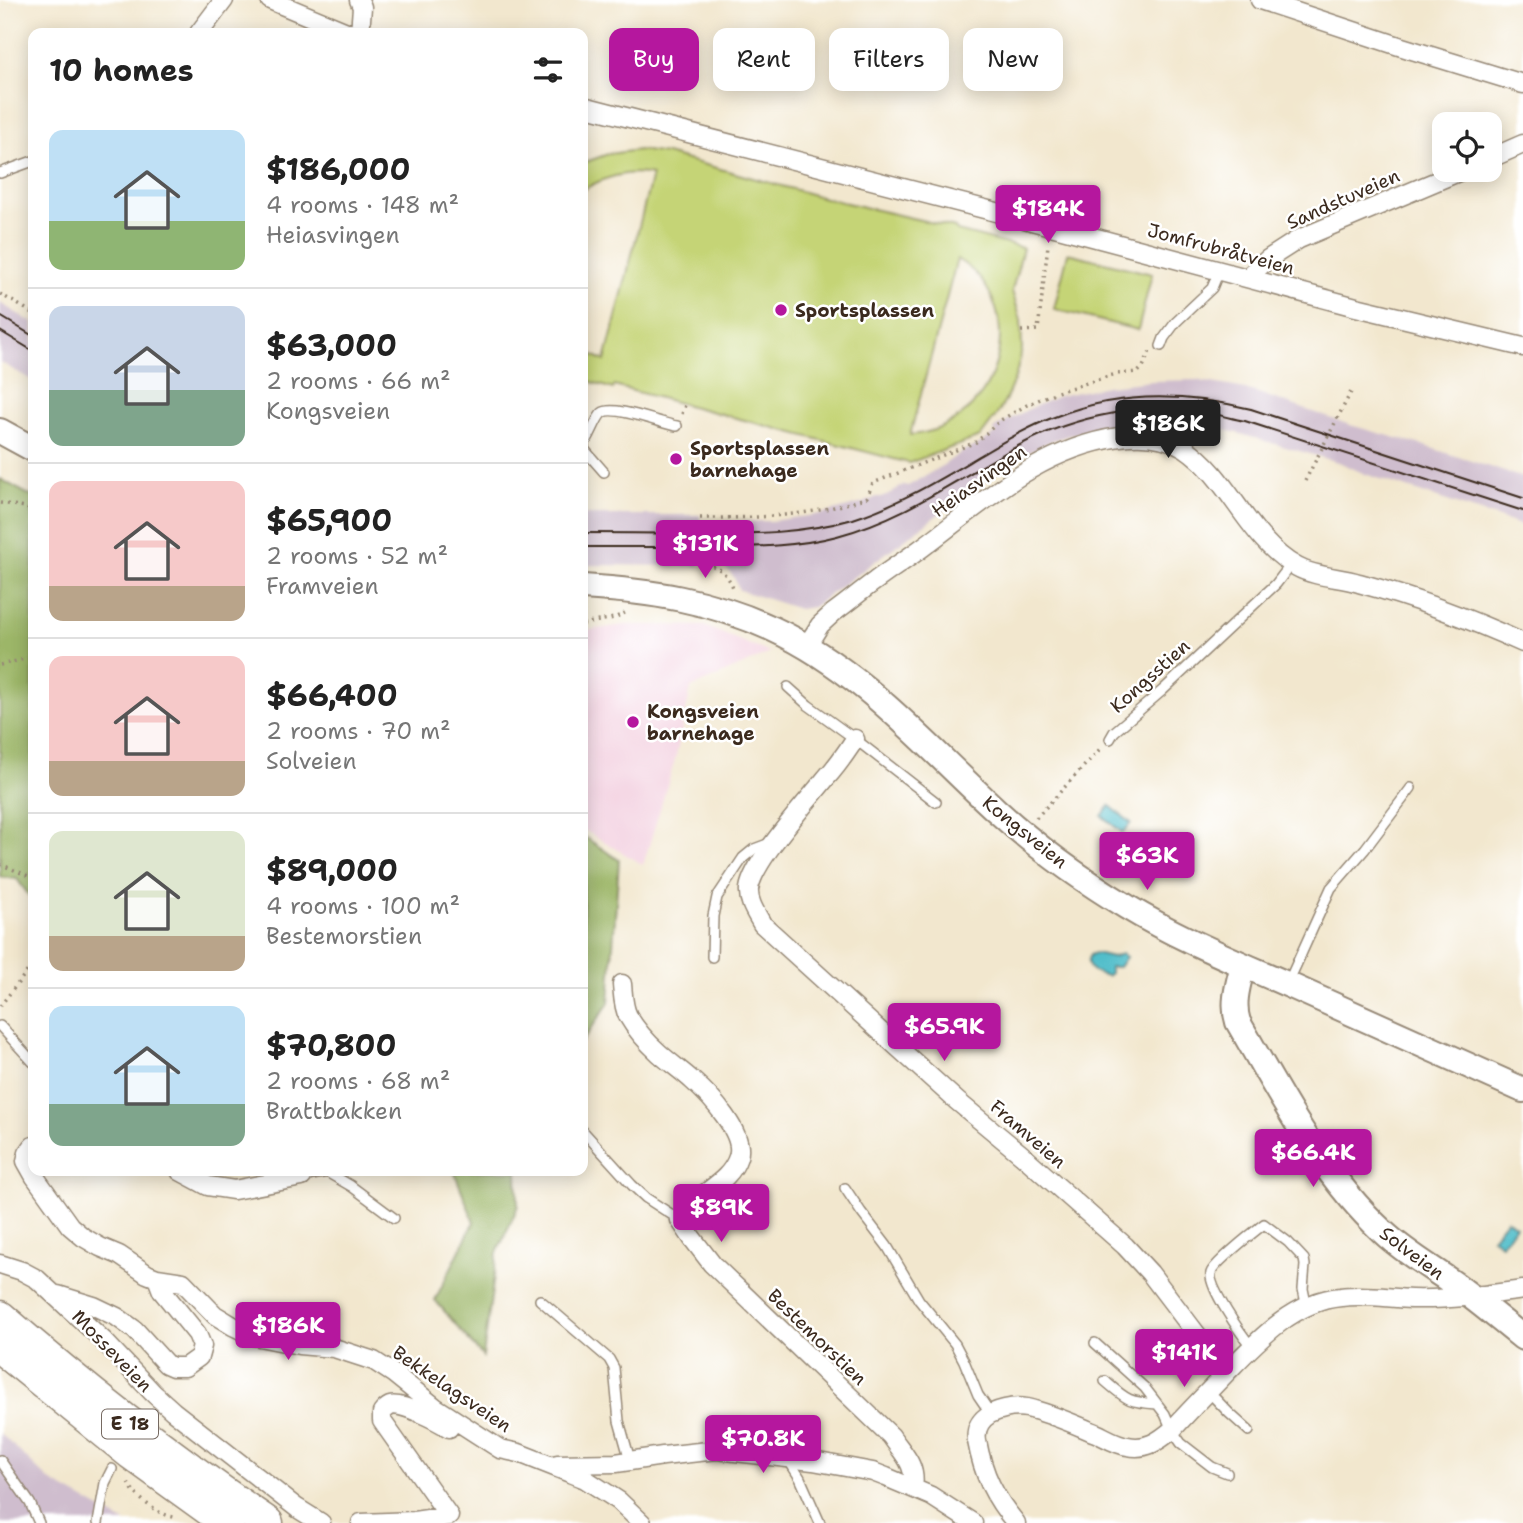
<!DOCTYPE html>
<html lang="en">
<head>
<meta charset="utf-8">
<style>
  body { margin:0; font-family:"Shantell Sans",sans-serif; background:#f2f2f2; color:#222; height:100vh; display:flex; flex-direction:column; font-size:26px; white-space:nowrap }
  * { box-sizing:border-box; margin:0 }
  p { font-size:23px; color:#767676 }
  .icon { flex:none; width:38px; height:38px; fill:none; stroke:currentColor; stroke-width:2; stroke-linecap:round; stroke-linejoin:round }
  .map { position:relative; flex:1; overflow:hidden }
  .details { position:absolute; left:28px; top:28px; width:560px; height:1148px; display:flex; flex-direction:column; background:#fff; border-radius:14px; box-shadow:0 4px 18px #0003 }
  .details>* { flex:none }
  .banner { position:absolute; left:609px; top:28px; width:665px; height:63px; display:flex; gap:14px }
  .tools { position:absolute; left:1432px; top:112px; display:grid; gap:14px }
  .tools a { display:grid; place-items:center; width:70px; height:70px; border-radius:14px; background:#fff; box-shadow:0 4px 18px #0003; font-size:35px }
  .price { position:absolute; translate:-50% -60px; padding:0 16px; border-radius:7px; background:#b5179e; color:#fff; font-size:23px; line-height:46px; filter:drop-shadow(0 2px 4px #0008) }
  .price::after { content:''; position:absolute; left:50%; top:42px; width:21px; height:16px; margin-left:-10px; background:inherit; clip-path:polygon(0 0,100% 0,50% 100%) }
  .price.selected { background:#222; color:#fff }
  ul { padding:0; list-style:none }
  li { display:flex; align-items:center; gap:21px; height:175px; padding:0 21px }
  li+li { border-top:2px solid #e0e0e0 }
  li span { display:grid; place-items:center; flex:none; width:196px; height:140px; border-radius:14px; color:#555 }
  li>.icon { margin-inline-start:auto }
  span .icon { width:84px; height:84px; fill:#fffc; stroke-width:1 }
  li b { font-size:30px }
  h2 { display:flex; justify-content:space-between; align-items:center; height:84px; padding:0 21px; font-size:30px }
  .chip { padding:0 24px; border-radius:14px; background:#fff; box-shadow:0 4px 18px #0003; font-size:24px; line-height:63px }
  .chip.selected { background:#b5179e; color:#fff }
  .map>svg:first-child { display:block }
  .built { fill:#f3cfdf }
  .industrial { fill:#cfbdce }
  .green { fill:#c5d476; stroke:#807f4a; stroke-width:2; fill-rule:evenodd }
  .forest { fill:#9cb667; stroke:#6c7042; stroke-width:2 }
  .water { fill:#51beca; stroke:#467474; stroke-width:2 }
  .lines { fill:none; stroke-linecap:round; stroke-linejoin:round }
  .lane-casing { stroke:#968876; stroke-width:12 }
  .street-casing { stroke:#968876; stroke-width:21 }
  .secondary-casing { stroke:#968876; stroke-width:28 }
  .highway-casing { stroke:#968876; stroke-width:35 }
  .path { stroke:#968876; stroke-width:3.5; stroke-dasharray:2 5; stroke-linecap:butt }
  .lane { stroke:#fff; stroke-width:9 }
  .street { stroke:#fff; stroke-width:18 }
  .secondary { stroke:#fff; stroke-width:24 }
  .highway { stroke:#fff; stroke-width:32 }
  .tram { stroke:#3b2a1e; stroke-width:2 }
  .poi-dot { fill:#b5179e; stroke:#fff; stroke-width:2.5 }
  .labels { text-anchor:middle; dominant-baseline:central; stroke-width:5; stroke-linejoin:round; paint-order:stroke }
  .shield { fill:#fff; stroke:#766a62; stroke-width:2 }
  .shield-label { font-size:18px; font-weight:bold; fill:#3b2a1e }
  .street-label { font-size:19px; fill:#3b2a1e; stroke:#fff }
  .poi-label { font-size:19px; font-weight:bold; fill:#3b2a1e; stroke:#fff; text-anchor:start }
</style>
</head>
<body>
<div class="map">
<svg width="1523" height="1523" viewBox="0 0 1523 1523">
  <rect width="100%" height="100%" fill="#fff"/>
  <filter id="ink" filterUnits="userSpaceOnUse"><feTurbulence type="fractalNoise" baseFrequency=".0143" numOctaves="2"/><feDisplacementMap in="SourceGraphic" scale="14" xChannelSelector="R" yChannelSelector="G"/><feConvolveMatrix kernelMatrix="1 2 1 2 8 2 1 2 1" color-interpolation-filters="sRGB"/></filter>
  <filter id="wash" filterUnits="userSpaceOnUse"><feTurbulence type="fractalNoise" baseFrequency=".00686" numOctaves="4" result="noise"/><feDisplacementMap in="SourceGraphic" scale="28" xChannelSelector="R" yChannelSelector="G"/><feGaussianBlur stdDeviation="1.57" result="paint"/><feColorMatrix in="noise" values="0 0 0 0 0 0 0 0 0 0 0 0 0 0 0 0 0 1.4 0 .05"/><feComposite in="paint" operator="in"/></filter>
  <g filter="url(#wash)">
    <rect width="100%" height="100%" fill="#f2e7ce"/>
    <path class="built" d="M 625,625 L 704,626 L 770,653 L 691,688 L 676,756 L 643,865 L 583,829 L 583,631 Z"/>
    <path class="industrial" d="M 0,303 L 33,323 L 33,381 L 0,362 Z
      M 1195,380 L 1240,388 L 1258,393 L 1350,425 L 1422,445 L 1523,478 L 1523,526 L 1365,474 L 1341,463 L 1237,433 L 1186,421 L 1161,420 L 1118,424 L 1073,434 L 1053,440 L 1023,455 L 962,497 L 813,607 L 799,609 L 739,590 L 734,577 L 725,567 L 719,563 L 705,558 L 699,558 L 699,566 L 583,565 L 583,515 L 700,515 L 700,522 L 771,521 L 822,514 L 863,503 L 877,497 L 884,497 L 904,485 L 908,486 L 942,466 L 963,451 L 974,447 L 997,433 L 996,431 L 993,433 L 996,427 L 1027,410 L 1059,396 L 1107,386 L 1152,381 Z
      M 0,1433 L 50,1481 L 126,1523 L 0,1523 Z"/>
    <path class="green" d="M 639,150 L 666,154 L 825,198 L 955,228 L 957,231 L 1023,248 L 1012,291 L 1021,320 L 1022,349 L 1016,375 L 1006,399 L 998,413 L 980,437 L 909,463 L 614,386 L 613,389 L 583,379 L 583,350 L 605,361 L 652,175 C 629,170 603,177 583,190 L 583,163 L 608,154 ZM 957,259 C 1035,307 999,428 910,435 Z
      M 1068,253 L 1152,274 L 1138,330 L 1054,309 Z"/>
    <path class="forest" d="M 0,479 L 33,497 L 33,901 L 17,879 L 0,877 Z
      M 583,836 L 619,860 L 609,1003 L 583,1040 Z
      M 454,1171 L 517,1171 L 518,1206 L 497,1253 L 483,1357 L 435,1300 L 474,1222 Z"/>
    <path class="water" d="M 1110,806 L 1131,823 L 1123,833 L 1102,816 Z
      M 1095,953 L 1112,957 L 1122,954 L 1126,957 L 1119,967 L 1110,967 L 1110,974 L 1107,976 C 1098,974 1086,971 1088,959 L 1090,955 Z
      M 1507,1219 L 1516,1226 L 1501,1244 L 1492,1237 Z"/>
  </g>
  <g filter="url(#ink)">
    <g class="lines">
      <defs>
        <path id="lane" d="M 0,173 L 33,161
          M 1161,346 L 1164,338 L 1176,322 L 1212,288 L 1219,271
          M 583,446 C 590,438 596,418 602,413 C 613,404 662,424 677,426
          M 583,448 L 604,472
          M 788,687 L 808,705 L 855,739 L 936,802
          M 1110,739 L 1114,732 L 1163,690 L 1276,584 L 1292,563
          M 712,957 L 713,916 L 717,897 L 743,858 L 754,849 L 770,843
          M 1288,983 L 1331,888 L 1365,849 L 1411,788
          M 0,1026 L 33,1062
          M 583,1131 L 632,1185 L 646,1198 L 680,1220
          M 302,1177 L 327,1172 L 351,1186 L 394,1218
          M 845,1188 L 861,1212 L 887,1246 L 919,1300 L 955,1344 L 964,1361 L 978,1395 L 991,1414
          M 540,1300 L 609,1359 L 614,1368 L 619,1421 L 630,1460
          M 1095,1343 L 1145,1388 L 1165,1414 L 1172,1430 L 1181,1443 L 1212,1467 L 1227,1473
          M 1251,1346 C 1242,1335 1208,1287 1211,1273 C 1214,1263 1254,1232 1264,1224 L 1288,1242 L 1304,1259 L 1305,1265 L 1303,1289 L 1307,1308
          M 1105,1381 C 1127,1400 1128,1402 1157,1404
          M 1208,1391 L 1229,1413 L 1249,1431
          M 788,1459 L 800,1478 L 820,1523
          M 0,1460 L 30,1503 L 39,1523
          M 98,1523 L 105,1483 L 112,1469"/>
        <path id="street" d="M 270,0 L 349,33
          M 359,0 L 362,7 L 360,33
          M 1260,0 L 1402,47 L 1523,84
          M 199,33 L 224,0
          M 583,106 L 1051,226 L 1356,307 L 1523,347
          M 1489,159 L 1523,144
          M 1247,278 L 1268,259 L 1299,239 L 1463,170
          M 806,647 L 820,625 L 833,613 C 847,603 861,591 875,581 C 891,569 907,559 923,547 C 985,501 1039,449 1119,437 C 1142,434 1165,435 1185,448 C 1230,478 1248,540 1297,567 C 1315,577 1339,577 1359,583 C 1415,598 1470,619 1523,643
          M 855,739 C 846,753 837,766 826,778 C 807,802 753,861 749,889 C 748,902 756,913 762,924 L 957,1101 L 1022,1155 L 1125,1246 L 1150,1273 L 1226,1373
          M 622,984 C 623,994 623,1007 628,1016 C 636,1030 648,1043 659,1053 C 670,1063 682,1071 693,1081 C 709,1095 746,1134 738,1157 C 729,1186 692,1194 680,1220 L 692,1238 L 712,1264 L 891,1436 C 903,1454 917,1465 913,1488
          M 33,1146 L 28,1153 L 26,1161 L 35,1177 L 70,1226 L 83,1237 L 100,1247 L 119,1255 L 147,1274 L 157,1278 L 183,1282 L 215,1315 L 233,1326 L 254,1336 L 299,1345 L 334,1348 L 374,1361 L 394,1374 L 435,1407 L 500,1449 L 519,1453 L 585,1479 L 619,1501 L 642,1523
          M 180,1171 L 208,1186 L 234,1190 L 302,1177
          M 0,1264 L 22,1271 L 37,1279 L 103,1340 L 153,1393 L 173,1411 L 297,1508 L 321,1523
          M 58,1295 L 94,1306 L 117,1317 L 135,1330 L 166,1364 L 173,1367 L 185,1367 L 199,1357 L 202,1346 L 197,1334 L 162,1291 L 157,1278
          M 557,1464 L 616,1463 L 663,1456 L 717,1450 L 813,1461 L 873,1472 L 886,1477 L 931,1496 L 973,1523
          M 361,1523 L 414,1521 L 449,1516 L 382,1421 L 382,1413 C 385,1409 386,1408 390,1406 C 402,1402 438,1421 449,1428
          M 1016,1523 C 994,1497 983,1474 977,1441 C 975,1429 980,1420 990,1414 C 1001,1409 1015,1406 1027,1408 C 1050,1413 1076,1425 1098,1434 C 1108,1439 1118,1445 1128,1446 C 1146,1450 1159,1441 1172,1430 C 1190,1410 1209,1391 1227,1372 C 1258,1340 1294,1301 1341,1297 C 1364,1294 1388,1298 1411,1299 C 1448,1300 1486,1295 1523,1290"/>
        <path id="secondary" d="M 0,431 L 33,449
          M 583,587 C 651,591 710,600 773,629 C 862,670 925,745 996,810 C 1036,847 1081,879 1127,907 C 1178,938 1235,961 1289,985 C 1367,1020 1445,1055 1523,1090
          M 1243,965 C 1238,985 1232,1003 1238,1022 C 1281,1096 1320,1173 1383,1232 C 1404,1252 1432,1268 1456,1285 C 1479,1302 1501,1320 1523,1338"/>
        <path id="highway" d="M 0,1317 C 85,1391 174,1460 267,1523
          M 0,1347 L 131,1453 L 228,1523"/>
      </defs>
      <use href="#lane" class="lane-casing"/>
      <use href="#street" class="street-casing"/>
      <use href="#secondary" class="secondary-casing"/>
      <use href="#highway" class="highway-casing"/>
      <path class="path" d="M 0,294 L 33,313
        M 1021,331 L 1038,330 L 1048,245
        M 682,414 L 685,405
        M 1305,481 L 1352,390
        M 0,503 L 26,507 L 33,513
        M 700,518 C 755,518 814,517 867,497 L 873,483 L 976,442 L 1001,420 L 1027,405 L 1054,393 L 1116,374 L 1138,372 L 1143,367 L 1150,351
        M 699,562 C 716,564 728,573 734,590
        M 583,624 L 614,618 L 625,613
        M 0,665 L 33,657
        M 1036,818 L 1100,749
        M 0,864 L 33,878
        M 0,1006 L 33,964
        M 128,1483 C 137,1498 156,1514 174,1517"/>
      <use href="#lane" class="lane"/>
      <use href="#street" class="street"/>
      <use href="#secondary" class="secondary"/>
      <use href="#highway" class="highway"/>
      <path class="tram" d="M 0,316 L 33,336
        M 0,331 L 33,351
        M 583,533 C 620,533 657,533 695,534 C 748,534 801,534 853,519 C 900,504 940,479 981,455 C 1006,440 1030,426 1057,416 C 1120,391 1186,393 1251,409 L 1523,498
        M 583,547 C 622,547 661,547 700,547 C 746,547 792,548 837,536 C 907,517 956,479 1018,446 C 1076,415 1143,402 1209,413 C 1221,415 1233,419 1245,421 L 1523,511"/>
    </g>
  </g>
  <g class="poi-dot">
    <circle cx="781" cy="310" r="7"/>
    <circle cx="676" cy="459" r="7"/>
    <circle cx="633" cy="722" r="7"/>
  </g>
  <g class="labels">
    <rect class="shield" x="102" y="1409.5" width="56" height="29" rx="5"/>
    <g class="shield-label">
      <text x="130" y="1424">E 18</text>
    </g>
    <g class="street-label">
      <text transform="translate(1343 199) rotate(-24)">Sandstuveien</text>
      <text transform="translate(1221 249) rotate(15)">Jomfrubråtveien</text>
      <text transform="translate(979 481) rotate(-35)">Heiasvingen</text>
      <text transform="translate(1150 676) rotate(-42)">Kongsstien</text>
      <text transform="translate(1025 832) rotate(39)">Kongsveien</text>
      <text transform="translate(1028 1134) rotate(41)">Framveien</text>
      <text transform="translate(1412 1253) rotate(37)">Solveien</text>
      <text transform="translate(817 1337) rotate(44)">Bestemorstien</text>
      <text transform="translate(112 1351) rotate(46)">Mosseveien</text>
      <text transform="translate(452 1389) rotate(34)">Bekkelagsveien</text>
    </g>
    <g class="poi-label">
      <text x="795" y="310">Sportsplassen</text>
      <text x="690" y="448">Sportsplassen<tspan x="690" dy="22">barnehage</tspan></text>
      <text x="647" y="711">Kongsveien<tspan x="647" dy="22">barnehage</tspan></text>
    </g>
  </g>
</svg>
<div class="tools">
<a><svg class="icon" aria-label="locate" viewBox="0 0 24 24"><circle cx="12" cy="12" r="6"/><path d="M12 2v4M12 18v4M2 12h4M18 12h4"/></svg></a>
</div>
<b class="price" style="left:1048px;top:245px">$184K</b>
<b class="price selected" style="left:1168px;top:460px">$186K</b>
<b class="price" style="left:705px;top:580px">$131K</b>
<b class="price" style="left:1147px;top:892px">$63K</b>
<b class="price" style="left:944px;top:1063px">$65.9K</b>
<b class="price" style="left:1313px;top:1189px">$66.4K</b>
<b class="price" style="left:721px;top:1244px">$89K</b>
<b class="price" style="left:288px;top:1362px">$186K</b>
<b class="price" style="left:1184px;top:1389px">$141K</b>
<b class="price" style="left:763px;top:1475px">$70.8K</b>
<div class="banner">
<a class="chip selected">Buy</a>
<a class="chip">Rent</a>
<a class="chip">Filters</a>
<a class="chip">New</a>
</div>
<section class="details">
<h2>10 homes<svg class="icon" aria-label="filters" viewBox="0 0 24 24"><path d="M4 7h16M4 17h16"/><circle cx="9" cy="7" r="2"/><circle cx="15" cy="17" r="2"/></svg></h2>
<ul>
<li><span style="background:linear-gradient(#bfe0f5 65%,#8fb573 0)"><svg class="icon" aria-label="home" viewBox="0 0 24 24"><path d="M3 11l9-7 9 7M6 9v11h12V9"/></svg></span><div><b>$186,000</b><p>4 rooms · 148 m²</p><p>Heiasvingen</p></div></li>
<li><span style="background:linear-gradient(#c9d6e8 60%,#7fa58c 0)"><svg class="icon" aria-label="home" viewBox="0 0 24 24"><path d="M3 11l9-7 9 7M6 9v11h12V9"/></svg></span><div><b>$63,000</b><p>2 rooms · 66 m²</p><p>Kongsveien</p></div></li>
<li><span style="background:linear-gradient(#f6c9c9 75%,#b9a48a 0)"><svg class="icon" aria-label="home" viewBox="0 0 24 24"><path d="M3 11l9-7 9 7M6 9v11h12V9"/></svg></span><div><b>$65,900</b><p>2 rooms · 52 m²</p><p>Framveien</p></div></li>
<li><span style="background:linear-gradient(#f6c9c9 75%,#b9a48a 0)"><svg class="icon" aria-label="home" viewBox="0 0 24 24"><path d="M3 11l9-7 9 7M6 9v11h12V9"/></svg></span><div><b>$66,400</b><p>2 rooms · 70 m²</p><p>Solveien</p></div></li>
<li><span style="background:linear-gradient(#dfe7d0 75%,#b9a48a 0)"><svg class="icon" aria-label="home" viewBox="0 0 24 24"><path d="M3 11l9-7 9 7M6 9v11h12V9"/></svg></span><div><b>$89,000</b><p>4 rooms · 100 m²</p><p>Bestemorstien</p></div></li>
<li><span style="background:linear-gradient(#bfe0f5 70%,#7fa58c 0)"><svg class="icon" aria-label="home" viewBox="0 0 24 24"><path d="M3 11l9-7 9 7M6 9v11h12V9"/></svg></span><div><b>$70,800</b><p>2 rooms · 68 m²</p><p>Brattbakken</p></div></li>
</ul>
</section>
</div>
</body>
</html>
